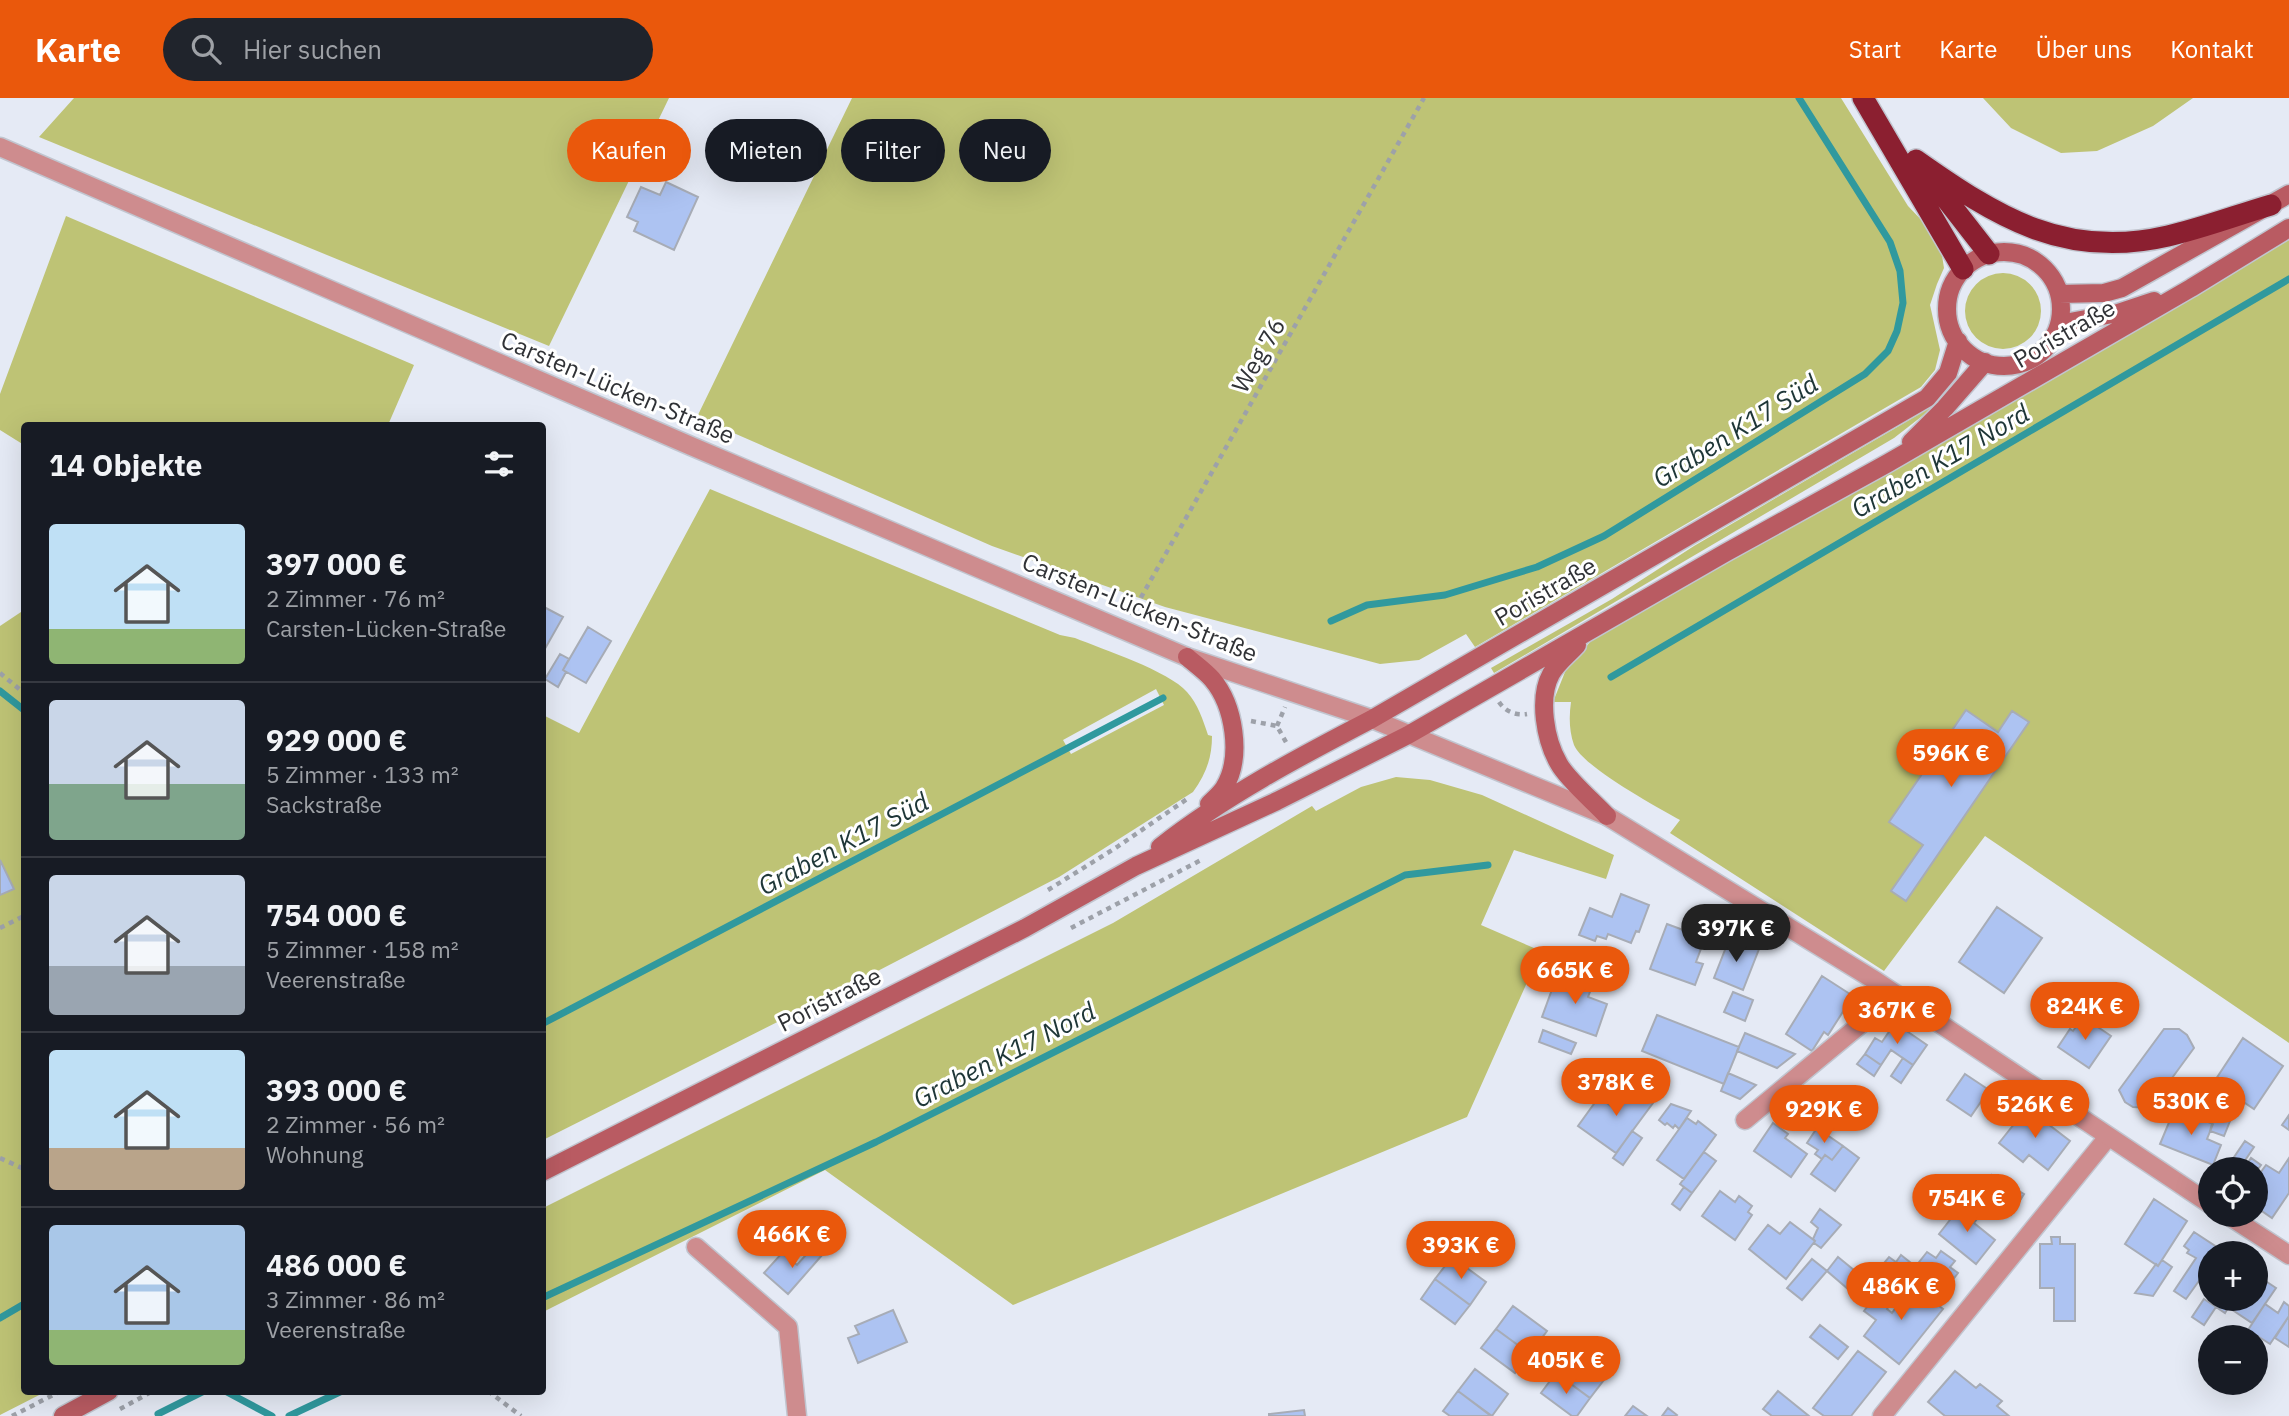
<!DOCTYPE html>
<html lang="de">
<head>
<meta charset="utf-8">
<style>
  body { margin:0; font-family:"IBM Plex Sans",sans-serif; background:#20242c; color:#f1f3f6; height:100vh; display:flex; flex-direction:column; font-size:26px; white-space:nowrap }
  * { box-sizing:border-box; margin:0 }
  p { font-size:23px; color:#9ea1a6 }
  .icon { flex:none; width:38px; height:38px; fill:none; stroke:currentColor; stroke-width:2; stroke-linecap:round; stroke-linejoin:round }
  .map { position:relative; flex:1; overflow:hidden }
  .details { position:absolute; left:21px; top:324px; width:525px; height:973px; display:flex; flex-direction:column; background:#171b24; border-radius:7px; box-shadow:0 7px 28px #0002 }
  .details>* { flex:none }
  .guide { position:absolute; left:567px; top:21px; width:665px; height:63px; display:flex; gap:14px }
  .controls { position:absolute; left:2198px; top:1059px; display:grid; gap:14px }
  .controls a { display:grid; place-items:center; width:70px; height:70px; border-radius:50%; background:#171b24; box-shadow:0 7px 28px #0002; font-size:35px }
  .price { position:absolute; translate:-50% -60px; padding:0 16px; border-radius:24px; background:#ea580c; color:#fff; font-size:23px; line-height:46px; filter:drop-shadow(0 2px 4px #0008) }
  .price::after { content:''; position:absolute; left:50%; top:42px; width:21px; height:16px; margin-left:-10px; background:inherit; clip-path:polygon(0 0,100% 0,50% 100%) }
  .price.on { background:#222; color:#fff }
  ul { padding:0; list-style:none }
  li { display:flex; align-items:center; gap:21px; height:175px; padding:0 28px }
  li+li { border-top:2px solid #363941 }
  li span { display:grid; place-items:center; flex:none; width:196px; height:140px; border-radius:7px; color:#555 }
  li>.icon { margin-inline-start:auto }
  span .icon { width:84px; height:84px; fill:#fffc; stroke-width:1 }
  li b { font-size:30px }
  h2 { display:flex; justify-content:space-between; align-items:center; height:84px; padding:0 28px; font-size:30px }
  .pill { padding:0 24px; border-radius:32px; background:#171b24; box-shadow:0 7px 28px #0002; font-size:24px; line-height:63px }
  .pill.on { background:#ea580c; color:#fff }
  header { display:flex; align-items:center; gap:42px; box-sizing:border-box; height:98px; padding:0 35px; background:#ea580c; color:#fff }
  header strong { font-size:33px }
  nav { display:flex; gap:38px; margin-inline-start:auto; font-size:24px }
  .search { width:490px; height:63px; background:#20242c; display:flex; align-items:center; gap:18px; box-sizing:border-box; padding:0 24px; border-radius:38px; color:#9ea1a6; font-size:26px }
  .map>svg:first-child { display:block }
  .green { fill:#bec375; fill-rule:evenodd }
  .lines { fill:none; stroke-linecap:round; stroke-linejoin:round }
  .stream { stroke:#30999e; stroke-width:7 }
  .building { fill:#adc3f2; stroke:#a7acb6; stroke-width:2 }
  .minor-casing { stroke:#c1c5cf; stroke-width:21 }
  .tertiary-casing { stroke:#c1c5cf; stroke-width:21 }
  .secondary-casing { stroke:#c1c5cf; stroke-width:21 }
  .motorway-casing { stroke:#c1c5cf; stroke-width:24 }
  .path { stroke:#9da1a9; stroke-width:4.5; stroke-dasharray:5 5; stroke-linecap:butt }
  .minor { stroke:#ce8c8e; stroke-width:18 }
  .tertiary { stroke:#ce8c8e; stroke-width:18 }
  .secondary { stroke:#b95b62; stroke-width:18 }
  .motorway { stroke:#8b1f30; stroke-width:21 }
  .labels { text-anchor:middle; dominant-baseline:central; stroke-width:6; stroke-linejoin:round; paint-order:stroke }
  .street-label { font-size:24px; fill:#303236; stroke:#fff }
  .water-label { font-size:26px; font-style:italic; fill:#1e3637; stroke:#fff }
</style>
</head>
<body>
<header>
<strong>Karte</strong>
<div class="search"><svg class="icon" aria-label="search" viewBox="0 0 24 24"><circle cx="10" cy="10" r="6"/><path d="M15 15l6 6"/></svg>Hier suchen</div>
<nav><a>Start</a><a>Karte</a><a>Über uns</a><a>Kontakt</a></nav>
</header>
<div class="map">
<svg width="2289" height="1318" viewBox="0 0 2289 1318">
  <rect width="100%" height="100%" fill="#e5eaf5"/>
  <path class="green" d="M 74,0 L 669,0 L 549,248 L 39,39 Z
    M 852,0 L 1841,0 L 1908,108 L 1929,130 L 1941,151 L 1944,170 L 1937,186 L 1930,207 L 1940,252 L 1935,272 L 1921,289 L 1475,549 L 1466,536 L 1419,562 L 1380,566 L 1165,509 L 992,448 L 697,319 Z
    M 1983,0 L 2193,0 L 2153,28 L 2097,53 L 2061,55 L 2011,30 Z
    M 66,118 L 414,267 L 388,327 L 24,327 L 24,347 L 0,332 L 0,296 Z
    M 2289,142 L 2289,945 L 1985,738 L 1884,873 L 1670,735 L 1680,722 C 1657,709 1583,669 1574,647 C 1569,633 1569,618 1571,604 L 1553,604 L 1567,569 L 1593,541 Z
    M1965 213a38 38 0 1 1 76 0a38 38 0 1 1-76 0Z
    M 1950,286 L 1952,288 L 1939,305 L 1894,340 L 1494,575 L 1491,570 L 1612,501 L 1694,448 L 1921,315 L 1937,303 Z
    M 710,391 L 1060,537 L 1075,540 C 1102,551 1169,573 1187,594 C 1198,606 1203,622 1208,637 L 1212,638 C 1212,660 1206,676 1193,694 L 1059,779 L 841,892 L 543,1042 L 543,617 L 579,635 ZM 1156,591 L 1164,607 L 1071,656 L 1063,642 Z
    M 24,512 L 24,1293 L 47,1293 L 0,1317 L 0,528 Z
    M 1396,679 L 1430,682 L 1482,697 L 1614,757 L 1606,781 L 1514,752 L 1481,827 L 1541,853 L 1467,1019 L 1013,1207 L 825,1072 L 543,1214 L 543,1110 L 1113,825 L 1312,708 L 1316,713 L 1361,689 Z"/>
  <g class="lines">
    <path class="stream" d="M 1331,523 L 1367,507 L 1445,497 L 1537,469 L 1604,438 L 1865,276 L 1888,253 L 1897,233 L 1903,205 L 1900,173 L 1890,144 L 1799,0
      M 1611,579 L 2289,181
      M 0,593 L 24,612
      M 542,926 L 1163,600
      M 542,1200 L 876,1044 L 1405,777 L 1488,767
      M 0,1220 L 24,1206
      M 225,1293 L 272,1318
      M 158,1316 L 204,1293
      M 289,1318 L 342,1293"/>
  </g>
  <path class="building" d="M 666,84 L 698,99 L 674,152 L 634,133 L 638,124 L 627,119 L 641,89 L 660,97 Z
    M 542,508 L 563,519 L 542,556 Z
    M 588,529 L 611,543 L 586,585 L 563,572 Z
    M 560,556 L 569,561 L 563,572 L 566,574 L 558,589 L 545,581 Z
    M 1966,612 L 1998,634 L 2012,613 L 2029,624 L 1906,803 L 1891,793 L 1923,747 L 1889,724 Z
    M 0,762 L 14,791 L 0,797 Z
    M 1621,796 L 1649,807 L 1639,834 L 1636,833 L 1631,845 L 1608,836 L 1606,841 L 1597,838 L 1595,843 L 1579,837 L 1590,810 L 1612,819 Z
    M 1997,809 L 2042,840 L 2004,895 L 1959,864 Z
    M 1667,826 L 1705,840 L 1696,864 L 1703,866 L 1695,887 L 1650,871 Z
    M 1730,839 L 1759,851 L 1743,892 L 1714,880 Z
    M 1612,858 L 1625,863 L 1618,880 L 1605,875 Z
    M 1565,876 L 1593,886 L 1588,899 L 1607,906 L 1596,938 L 1542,919 L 1554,886 L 1561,889 Z
    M 1822,878 L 1853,898 L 1828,937 L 1824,934 L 1812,953 L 1786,936 Z
    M 1733,894 L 1753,902 L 1745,923 L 1724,914 Z
    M 1657,917 L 1739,949 L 1724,986 L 1642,953 Z
    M 2083,919 L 2111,938 L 2089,970 L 2058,949 L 2070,931 L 2073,933 Z
    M 1895,925 L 1927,947 L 1913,967 L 1891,952 L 1881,967 L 1865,956 L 1875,940 L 1882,944 Z
    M 2164,931 L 2179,931 L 2187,937 L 2194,950 L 2150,1010 L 2133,1009 L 2125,1004 L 2119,992 Z
    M 1543,932 L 1576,945 L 1571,956 L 1539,944 Z
    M 1745,935 L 1795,956 L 1777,970 L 1737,953 Z
    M 2243,940 L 2283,968 L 2254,1011 L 2214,984 Z
    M 1865,956 L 1881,967 L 1874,978 L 1857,966 Z
    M 1903,960 L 1913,967 L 1901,985 L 1891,978 Z
    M 1618,973 L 1654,986 L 1644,998 L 1628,986 L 1626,990 L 1613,979 Z
    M 1728,975 L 1756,987 L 1740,1001 L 1721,993 Z
    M 1965,976 L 1989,992 L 1971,1018 L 1947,1002 Z
    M 2214,984 L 2232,996 L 2221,1011 L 2203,999 Z
    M 1628,986 L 1653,1005 L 1616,1055 L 1578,1028 L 1599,999 L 1612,1009 Z
    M 1671,1006 L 1691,1013 L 1679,1031 L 1675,1027 L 1673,1030 L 1667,1025 L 1665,1027 L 1659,1022 Z
    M 2217,1009 L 2232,1018 L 2224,1038 L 2210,1033 Z
    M 2027,1010 L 2070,1043 L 2048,1072 L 2029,1057 L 2023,1064 L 1999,1045 Z
    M 2175,1010 L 2213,1026 L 2207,1041 L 2221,1047 L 2213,1067 L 2160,1046 Z
    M 2289,1017 L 2289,1032 L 2282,1027 Z
    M 1687,1020 L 1696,1026 L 1698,1023 L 1716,1037 L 1684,1081 L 1657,1062 Z
    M 1773,1025 L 1788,1036 L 1785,1040 L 1807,1056 L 1791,1079 L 1754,1053 Z
    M 1817,1030 L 1843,1048 L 1832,1062 L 1825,1057 L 1822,1061 L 1815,1056 L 1818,1052 L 1807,1045 Z
    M 1632,1033 L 1642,1040 L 1623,1067 L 1613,1060 Z
    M 2245,1043 L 2254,1049 L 2242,1067 L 2245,1069 L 2251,1060 L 2261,1067 L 2256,1074 L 2256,1071 L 2226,1071 Z
    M 1843,1048 L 1859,1060 L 1835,1093 L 1811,1076 L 1825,1057 L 1832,1062 Z
    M 1704,1054 L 1716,1063 L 1692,1095 L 1680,1086 Z
    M 2289,1060 L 2289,1095 L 2272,1120 L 2256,1109 L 2256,1076 L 2258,1078 L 2266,1067 L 2279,1075 Z
    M 1992,1077 L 2024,1096 L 2011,1117 L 1980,1098 Z
    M 1684,1089 L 1692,1095 L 1680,1112 L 1672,1106 Z
    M 1720,1093 L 1735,1104 L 1739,1098 L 1752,1108 L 1748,1114 L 1752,1117 L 1735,1142 L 1702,1118 Z
    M 2154,1101 L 2187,1123 L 2158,1168 L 2125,1146 Z
    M 1964,1104 L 1980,1117 L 1974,1125 L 1995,1142 L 1976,1166 L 1939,1136 Z
    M 1820,1111 L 1841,1127 L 1821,1150 L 1814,1145 L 1815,1143 L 1813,1141 L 1818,1130 L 1811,1124 Z
    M 1790,1124 L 1815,1143 L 1786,1181 L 1749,1151 L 1768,1127 L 1780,1136 Z
    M 2194,1134 L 2217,1149 L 2221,1147 L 2231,1155 L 2210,1155 L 2210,1186 L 2201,1180 L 2186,1201 L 2174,1193 L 2196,1160 L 2187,1155 L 2189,1152 L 2184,1148 Z
    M 2051,1139 L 2060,1139 L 2060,1146 L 2075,1146 L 2075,1223 L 2054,1223 L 2054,1190 L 2040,1190 L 2040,1146 L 2052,1146 Z
    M 814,1148 L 823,1156 L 788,1196 L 764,1175 L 782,1155 L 797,1167 Z
    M 1941,1153 L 1955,1163 L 1950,1169 L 1958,1175 L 1935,1205 L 1905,1182 L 1927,1154 L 1936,1160 Z
    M 1901,1157 L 1916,1169 L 1905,1182 L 1884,1165 L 1889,1159 L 1896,1164 Z
    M 1452,1159 L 1486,1184 L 1470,1207 L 1435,1181 Z
    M 1838,1159 L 1860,1177 L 1848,1191 L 1827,1173 Z
    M 1812,1161 L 1827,1173 L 1802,1202 L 1787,1190 Z
    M 2162,1162 L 2172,1169 L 2153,1198 L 2135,1195 L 2156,1166 L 2158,1168 Z
    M 1435,1181 L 1470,1207 L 1455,1226 L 1421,1201 Z
    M 2264,1182 L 2276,1190 L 2252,1225 L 2228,1209 L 2234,1200 L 2256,1200 L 2256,1191 L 2258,1193 Z
    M 1909,1185 L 1943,1211 L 1899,1266 L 1864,1238 L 1876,1222 L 1864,1213 L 1880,1192 L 1893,1203 L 1887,1211 L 1892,1215 L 1901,1202 L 1898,1200 Z
    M 2221,1200 L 2234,1200 L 2225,1215 L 2216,1209 Z
    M 2204,1201 L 2216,1209 L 2204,1227 L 2192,1219 Z
    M 2284,1204 L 2289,1208 L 2289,1218 L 2270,1246 L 2248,1232 L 2265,1206 L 2278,1215 Z
    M 1513,1208 L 1547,1233 L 1530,1256 L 1496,1231 Z
    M 893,1212 L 907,1244 L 858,1265 L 848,1240 L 859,1236 L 855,1228 Z
    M 2289,1218 L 2289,1249 L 2275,1240 Z
    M 1820,1227 L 1848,1249 L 1838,1261 L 1810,1239 Z
    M 1496,1231 L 1530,1256 L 1515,1275 L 1481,1250 Z
    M 1573,1253 L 1607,1278 L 1590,1300 L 1556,1275 Z
    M 1858,1253 L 1886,1274 L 1851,1318 L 1824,1318 L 1813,1310 Z
    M 1475,1271 L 1508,1296 L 1492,1318 L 1458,1293 Z
    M 1955,1273 L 1976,1290 L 1980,1286 L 2002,1303 L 1997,1308 L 2009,1318 L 1945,1318 L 1928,1304 Z
    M 1556,1275 L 1590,1300 L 1577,1318 L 1572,1318 L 1541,1295 Z
    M 1458,1293 L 1491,1318 L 1450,1318 L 1443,1313 Z
    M 1778,1293 L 1809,1318 L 1772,1318 L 1763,1311 Z
    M 1633,1308 L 1647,1318 L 1625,1318 Z
    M 1668,1310 L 1677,1317 L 1676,1318 L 1662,1318 Z
    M 1304,1312 L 1305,1318 L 1269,1318 L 1269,1316 Z"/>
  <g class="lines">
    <defs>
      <path id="minor" d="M 1745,1022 L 1896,897
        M 696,1149 L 788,1229 L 797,1318
        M 1882,1318 L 2108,1039"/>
      <path id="tertiary" d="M 0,49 L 691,348 L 1187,559 L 1372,621 L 1607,718 L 1876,883 L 2210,1106
        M 2226,1116 L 2289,1157"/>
      <path id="secondary" d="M1947 211a57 57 0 1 1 114 0a57 57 0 1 1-114 0Z
        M 2059,196 L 2104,195 L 2122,190 L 2289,96
        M 2059,226 L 2118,215 L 2154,203
        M 1911,344 L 1945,310 L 1985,264
        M 1577,547 C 1569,556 1557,565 1551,576 C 1538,600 1545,642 1559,666 C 1568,682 1593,703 1607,718
        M 1187,559 C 1195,566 1205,573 1212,581 C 1234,607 1243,659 1224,690 C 1220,696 1214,701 1209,706
        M 1160,749 C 1225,698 1299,659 1372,621 L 1927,300 L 1948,275 L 1958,243
        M 542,1074 L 1025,830 L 1136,768 L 1277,703 L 1408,637 L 1725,455 L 1888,365 L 2191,190 L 2289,130
        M 63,1318 L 109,1293"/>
      <path id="motorway" d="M 1863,0 L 1963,171
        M 1916,62 C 1997,119 2065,162 2168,138 C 2203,130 2237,117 2271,107
        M 1929,79 L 1989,156"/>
    </defs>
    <use href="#minor" class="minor-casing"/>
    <use href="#tertiary" class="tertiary-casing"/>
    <use href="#secondary" class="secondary-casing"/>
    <use href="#motorway" class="motorway-casing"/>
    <path class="path" d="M 1131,517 L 1424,0
      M 0,575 L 24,595
      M 1499,604 C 1505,613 1515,618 1527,616
      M 1251,623 L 1277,628 L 1287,646
      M 1277,628 L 1285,609
      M 1048,792 L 1117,749 L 1190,699
      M 0,830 L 24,818
      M 1071,830 L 1203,761
      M 0,1060 L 24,1071
      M 488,1293 L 521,1318
      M 120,1311 L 153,1293
      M 12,1318 L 61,1293"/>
    <use href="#minor" class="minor"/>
    <use href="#tertiary" class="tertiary"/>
    <use href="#secondary" class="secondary"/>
    <use href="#motorway" class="motorway"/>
  </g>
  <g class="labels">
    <g class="street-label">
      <text transform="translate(2064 235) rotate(-30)">Poristraße</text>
      <text transform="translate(1258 257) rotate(-60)">Weg 76</text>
      <text transform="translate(618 289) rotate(23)">Carsten-Lücken-Straße</text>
      <text transform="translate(1545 493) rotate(-30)">Poristraße</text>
      <text transform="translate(1140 509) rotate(22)">Carsten-Lücken-Straße</text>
      <text transform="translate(829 901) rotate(-27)">Poristraße</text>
    </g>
    <g class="water-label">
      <text transform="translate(1735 332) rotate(-32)">Graben K17 Süd</text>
      <text transform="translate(1940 362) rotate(-30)">Graben K17 Nord</text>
      <text transform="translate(843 745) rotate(-28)">Graben K17 Süd</text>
      <text transform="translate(1004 956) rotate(-27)">Graben K17 Nord</text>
    </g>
  </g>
</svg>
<div class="controls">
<a><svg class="icon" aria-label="locate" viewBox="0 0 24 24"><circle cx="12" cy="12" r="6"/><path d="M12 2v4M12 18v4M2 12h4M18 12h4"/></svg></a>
<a>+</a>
<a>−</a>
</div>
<b class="price" style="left:1951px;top:691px">596K €</b>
<b class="price on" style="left:1736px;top:866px">397K €</b>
<b class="price" style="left:1575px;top:908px">665K €</b>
<b class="price" style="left:2085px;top:944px">824K €</b>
<b class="price" style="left:1897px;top:948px">367K €</b>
<b class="price" style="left:1616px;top:1020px">378K €</b>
<b class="price" style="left:2191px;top:1039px">530K €</b>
<b class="price" style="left:2035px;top:1042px">526K €</b>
<b class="price" style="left:1824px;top:1047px">929K €</b>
<b class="price" style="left:1967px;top:1136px">754K €</b>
<b class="price" style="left:792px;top:1172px">466K €</b>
<b class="price" style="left:1461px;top:1183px">393K €</b>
<b class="price" style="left:1901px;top:1224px">486K €</b>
<b class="price" style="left:1566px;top:1298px">405K €</b>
<div class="guide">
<a class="pill on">Kaufen</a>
<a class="pill">Mieten</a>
<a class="pill">Filter</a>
<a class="pill">Neu</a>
</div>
<section class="details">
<h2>14 Objekte<svg class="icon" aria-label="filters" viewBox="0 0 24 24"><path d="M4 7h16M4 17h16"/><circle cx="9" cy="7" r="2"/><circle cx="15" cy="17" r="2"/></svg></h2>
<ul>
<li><span style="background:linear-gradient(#bfe0f5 75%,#8fb573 0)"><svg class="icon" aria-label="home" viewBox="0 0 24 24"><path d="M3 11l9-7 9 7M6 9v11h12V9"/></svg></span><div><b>397 000 €</b><p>2 Zimmer · 76 m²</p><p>Carsten-Lücken-Straße</p></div></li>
<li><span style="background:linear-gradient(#c9d6e8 60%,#7fa58c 0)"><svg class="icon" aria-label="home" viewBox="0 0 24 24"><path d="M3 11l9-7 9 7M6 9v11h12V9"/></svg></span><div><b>929 000 €</b><p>5 Zimmer · 133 m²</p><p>Sackstraße</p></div></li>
<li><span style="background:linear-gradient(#c9d6e8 65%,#9aa5b1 0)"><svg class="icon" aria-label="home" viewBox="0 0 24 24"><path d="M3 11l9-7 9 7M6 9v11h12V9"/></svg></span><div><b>754 000 €</b><p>5 Zimmer · 158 m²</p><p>Veerenstraße</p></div></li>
<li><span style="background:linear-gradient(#bfe0f5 70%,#b9a48a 0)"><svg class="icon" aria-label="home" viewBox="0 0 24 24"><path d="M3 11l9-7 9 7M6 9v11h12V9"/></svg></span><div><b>393 000 €</b><p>2 Zimmer · 56 m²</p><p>Wohnung</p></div></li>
<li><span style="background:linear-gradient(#a9c7e8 75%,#8fb573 0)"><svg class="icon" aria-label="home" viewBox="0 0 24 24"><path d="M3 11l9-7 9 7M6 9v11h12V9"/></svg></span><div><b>486 000 €</b><p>3 Zimmer · 86 m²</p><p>Veerenstraße</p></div></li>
</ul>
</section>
</div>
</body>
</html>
